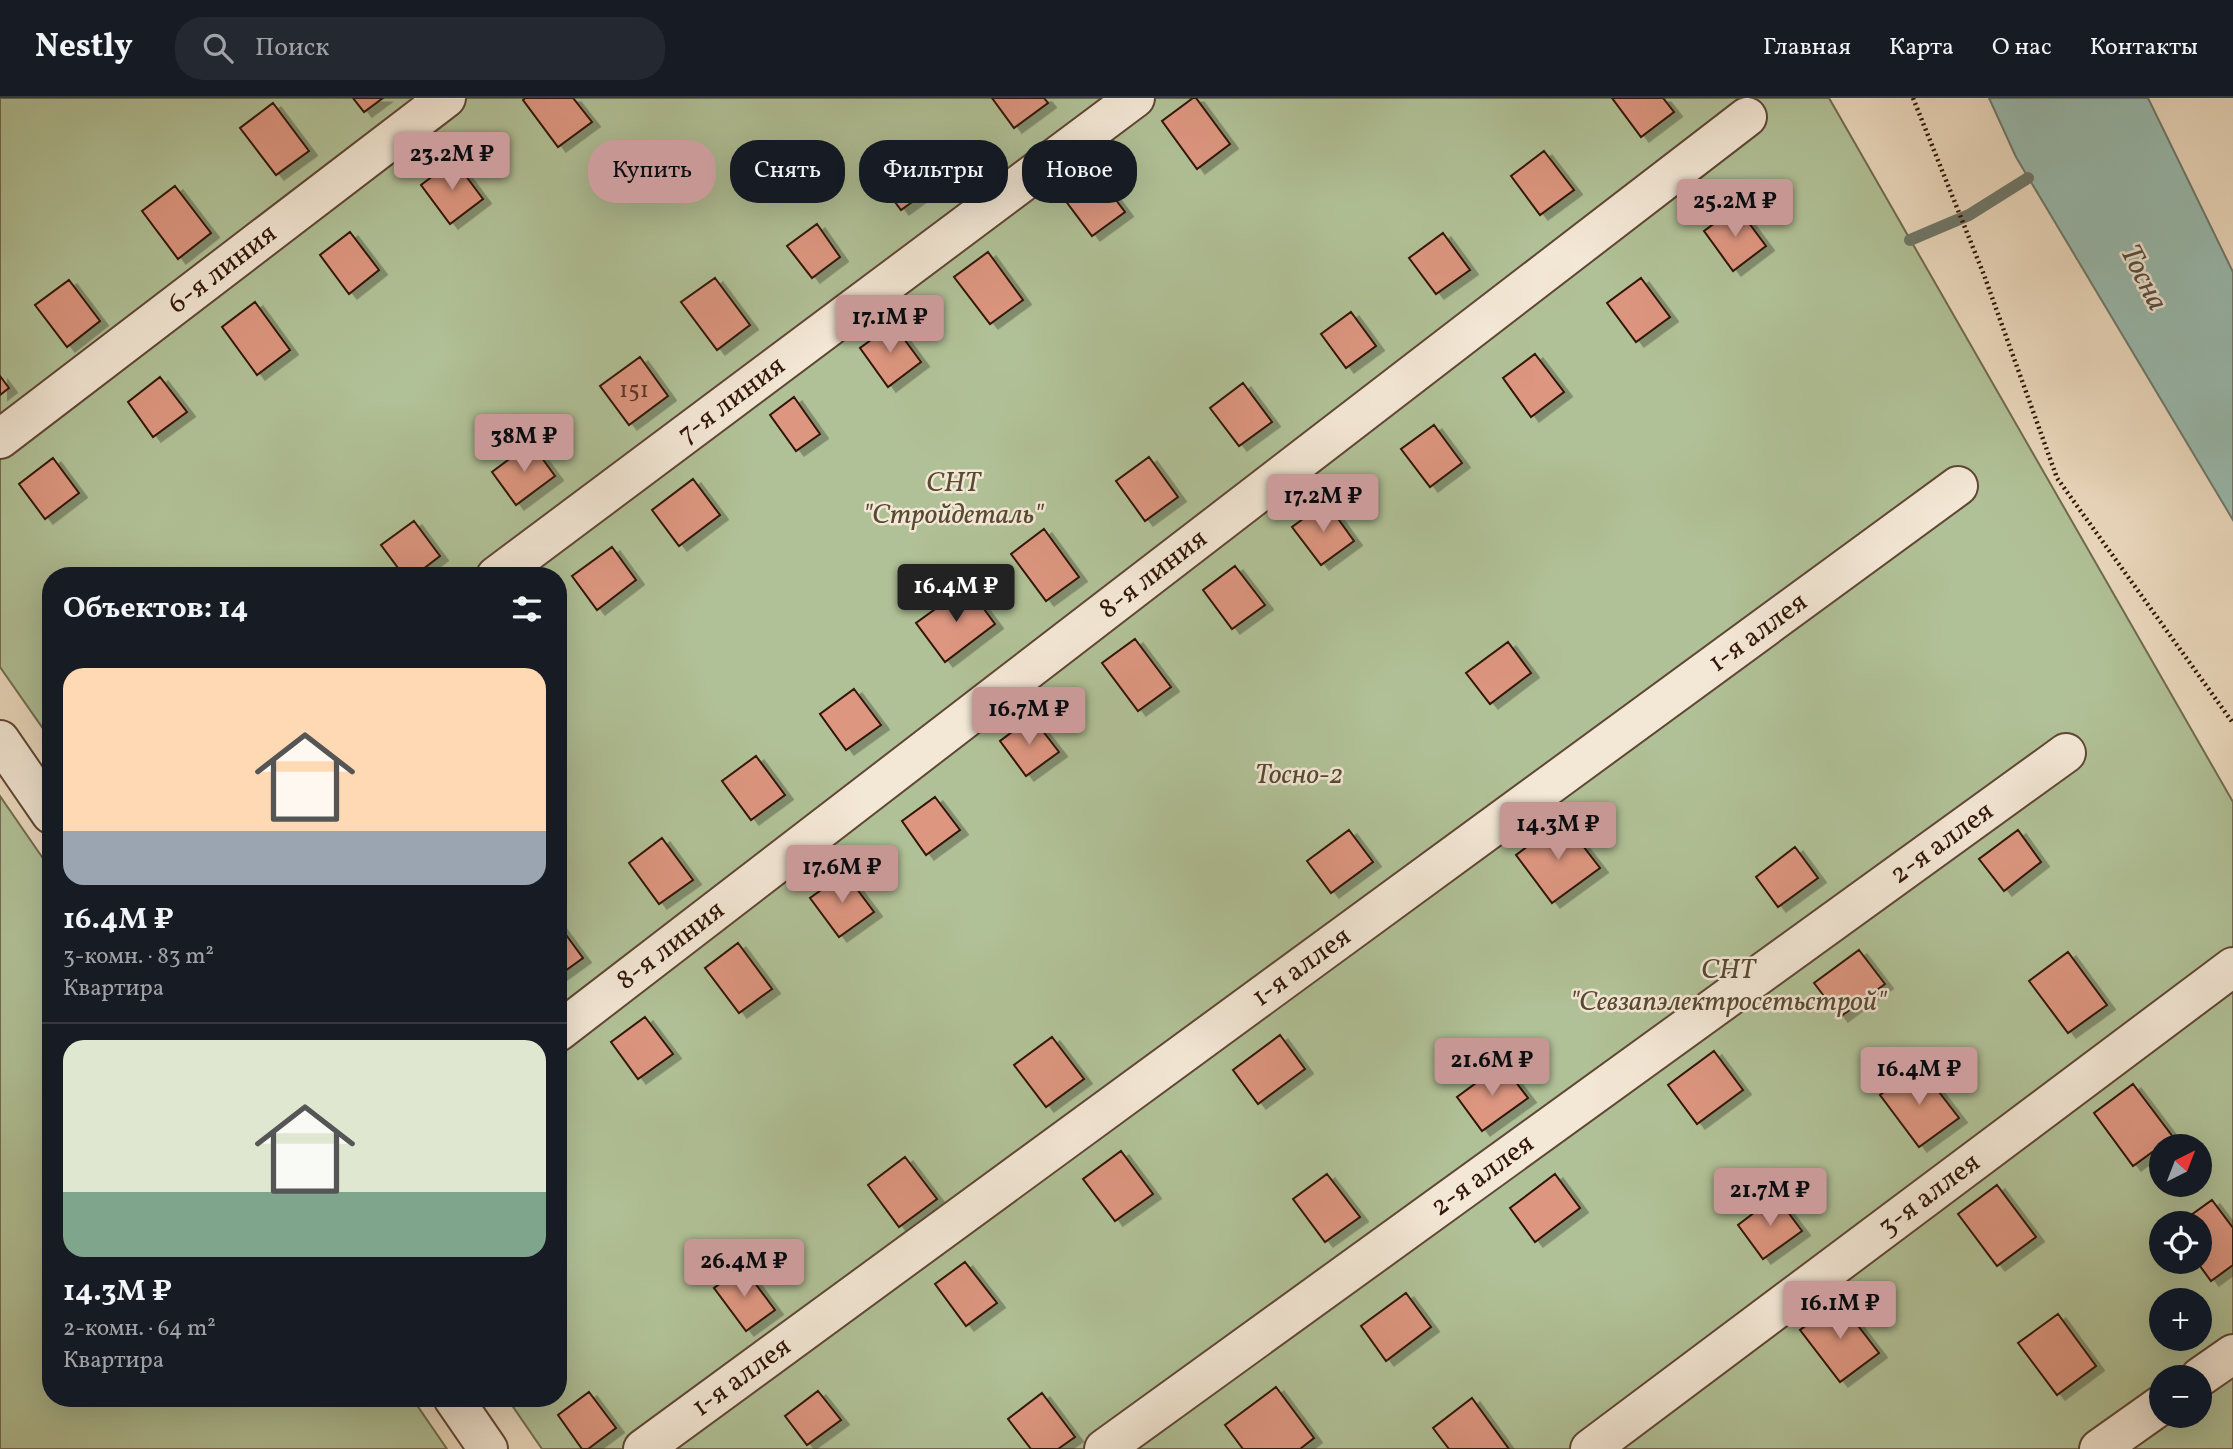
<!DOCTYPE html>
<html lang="ru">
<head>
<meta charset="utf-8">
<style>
  body { margin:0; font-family:Vollkorn,serif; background:#242831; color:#f1f3f6; height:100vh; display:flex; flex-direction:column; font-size:26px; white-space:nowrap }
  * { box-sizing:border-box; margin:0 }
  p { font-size:23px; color:#9ea1a6 }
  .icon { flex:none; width:38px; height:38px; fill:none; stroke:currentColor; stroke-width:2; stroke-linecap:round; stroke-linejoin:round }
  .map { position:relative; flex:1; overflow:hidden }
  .side { position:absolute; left:42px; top:469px; width:525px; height:840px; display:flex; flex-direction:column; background:#171b24; border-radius:28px; box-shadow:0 7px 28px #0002 }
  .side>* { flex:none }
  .banner { position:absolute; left:588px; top:42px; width:665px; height:63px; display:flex; gap:14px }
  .needle { width:46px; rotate:42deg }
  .tools { position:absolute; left:2149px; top:1036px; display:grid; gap:14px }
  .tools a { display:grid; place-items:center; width:63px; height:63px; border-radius:50%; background:#171b24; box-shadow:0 7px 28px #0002; font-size:35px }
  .price { position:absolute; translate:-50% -60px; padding:0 16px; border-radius:7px; background:#c59692; color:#111; font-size:23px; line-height:46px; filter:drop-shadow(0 2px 4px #0008) }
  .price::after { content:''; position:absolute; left:50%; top:42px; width:21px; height:16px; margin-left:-10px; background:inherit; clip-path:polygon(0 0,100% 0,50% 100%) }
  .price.selected { background:#222; color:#fff }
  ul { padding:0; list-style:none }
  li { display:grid; align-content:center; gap:14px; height:371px; padding:0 21px }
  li+li { border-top:2px solid #363941 }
  li span { display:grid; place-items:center; height:217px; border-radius:21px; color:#555 }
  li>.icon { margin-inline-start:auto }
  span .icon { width:126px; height:126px; fill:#fffc; stroke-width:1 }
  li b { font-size:30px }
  h2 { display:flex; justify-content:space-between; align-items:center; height:84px; padding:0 21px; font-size:30px }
  .tag { padding:0 24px; border-radius:28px; background:#171b24; box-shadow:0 7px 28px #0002; font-size:24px; line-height:63px }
  .tag.selected { background:#c59692; color:#111 }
  header { display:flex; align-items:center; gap:42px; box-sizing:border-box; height:98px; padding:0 35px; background:#171b24; border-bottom:2px solid #363941 }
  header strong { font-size:33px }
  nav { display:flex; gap:38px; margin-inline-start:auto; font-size:24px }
  .search { width:490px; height:63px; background:#242831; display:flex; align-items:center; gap:18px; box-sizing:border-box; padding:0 24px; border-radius:28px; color:#9ea1a6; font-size:26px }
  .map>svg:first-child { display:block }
  .green { fill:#b1c197; stroke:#716b4f; stroke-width:2; fill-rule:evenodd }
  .water { fill:#99bbaf; stroke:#6f796c; stroke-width:2 }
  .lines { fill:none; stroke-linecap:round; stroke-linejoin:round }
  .stream { stroke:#6f796c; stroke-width:12 }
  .building { fill:#dd9680; stroke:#311507; stroke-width:2; filter:url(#shadow) }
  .minor-casing { stroke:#604635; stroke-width:42 }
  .path { stroke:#311507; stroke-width:4.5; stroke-dasharray:2 3.5; stroke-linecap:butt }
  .minor { stroke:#f3e7d5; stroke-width:38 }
  .labels { text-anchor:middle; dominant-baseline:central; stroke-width:5; stroke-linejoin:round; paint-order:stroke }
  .number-label { font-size:24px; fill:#5c3525 }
  .street-label { font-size:28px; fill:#311507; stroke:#f3e7d5 }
  .park-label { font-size:28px; font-style:italic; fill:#574932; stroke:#f3e7d5 }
  .water-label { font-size:30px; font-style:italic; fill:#554f42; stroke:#f3e7d5 }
</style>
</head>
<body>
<header>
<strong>Nestly</strong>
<div class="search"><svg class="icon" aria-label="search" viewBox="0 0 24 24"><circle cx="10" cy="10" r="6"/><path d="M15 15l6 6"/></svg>Поиск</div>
<nav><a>Главная</a><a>Карта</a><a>О нас</a><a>Контакты</a></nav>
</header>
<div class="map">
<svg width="2233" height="1351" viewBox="0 0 2233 1351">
  <defs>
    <filter id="shadow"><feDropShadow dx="8" dy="4.5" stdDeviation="0" flood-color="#0004"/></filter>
  </defs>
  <rect width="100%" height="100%" fill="#ecdabf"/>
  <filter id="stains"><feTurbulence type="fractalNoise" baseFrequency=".00286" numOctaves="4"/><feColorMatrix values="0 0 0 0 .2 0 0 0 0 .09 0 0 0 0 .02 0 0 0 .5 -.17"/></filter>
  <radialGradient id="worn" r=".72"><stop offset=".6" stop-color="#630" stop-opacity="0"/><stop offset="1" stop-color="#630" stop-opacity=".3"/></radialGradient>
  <path class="green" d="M 0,0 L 1829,0 L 2233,704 L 2233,1351 L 542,1351 L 507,1300 L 558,1300 L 558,478 L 51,478 L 51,642 L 0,569 ZM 2161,1048 L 2200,1048 L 2200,1087 L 2161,1087 ZM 2161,1125 L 2200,1125 L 2200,1164 L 2161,1164 ZM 2161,1202 L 2200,1202 L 2200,1241 L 2161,1241 ZM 2161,1279 L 2200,1279 L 2200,1318 L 2161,1318 Z
    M 0,698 L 51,772 L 51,1300 L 412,1300 L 447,1351 L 0,1351 Z"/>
  <path class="water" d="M 1989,0 L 2148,0 L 2233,174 L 2233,422 L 2016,59 Z"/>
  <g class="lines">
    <path class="stream" d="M 1910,142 L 1969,117 L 2028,80"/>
  </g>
  <path class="building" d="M 353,0 L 383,0 L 364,14 Z
    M 525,0 L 573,0 L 592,24 L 558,49 L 523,2 Z
    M 992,0 L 1044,0 L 1048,5 L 1014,30 Z
    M 1193,0 L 1196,0 L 1230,46 L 1197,71 L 1162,23 Z
    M 1612,0 L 1663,0 L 1674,14 L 1641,39 Z
    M 273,5 L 309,53 L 276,77 L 240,30 Z
    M 905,49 L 934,88 L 901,112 L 872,73 Z
    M 1544,53 L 1574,92 L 1540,117 L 1511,78 Z
    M 454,62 L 483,101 L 450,126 L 421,87 Z
    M 1089,66 L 1125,114 L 1092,138 L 1056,90 Z
    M 175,88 L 211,135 L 178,161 L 142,113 Z
    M 1737,109 L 1766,148 L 1733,173 L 1704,133 Z
    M 817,126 L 840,159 L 812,180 L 787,148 Z
    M 350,134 L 379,172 L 349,196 L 320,157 Z
    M 1443,135 L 1470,172 L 1436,196 L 1409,160 Z
    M 988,154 L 1023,202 L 990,226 L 954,179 Z
    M 715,180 L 750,227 L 717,252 L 681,204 Z
    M 1641,180 L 1670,219 L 1636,244 L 1607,205 Z
    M 69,182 L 100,223 L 67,249 L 35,207 Z
    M 255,204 L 290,252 L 257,277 L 222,229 Z
    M 1351,214 L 1376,248 L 1346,270 L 1321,236 Z
    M 893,226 L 921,264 L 888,289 L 860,250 Z
    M 1535,256 L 1564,294 L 1531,319 L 1503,280 Z
    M 640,259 L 668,298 L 629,327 L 600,288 Z
    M 0,278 L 9,290 L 0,297 Z
    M 160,279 L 187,314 L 153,339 L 128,304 Z
    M 1243,285 L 1272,324 L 1239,348 L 1210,310 Z
    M 794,299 L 820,336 L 796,353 L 770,317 Z
    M 1434,327 L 1462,365 L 1430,389 L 1401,351 Z
    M 531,345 L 555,378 L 516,407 L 492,374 Z
    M 1149,359 L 1178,399 L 1145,423 L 1116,383 Z
    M 53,360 L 79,395 L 45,421 L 19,386 Z
    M 693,381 L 720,417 L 679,448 L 652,412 Z
    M 1326,404 L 1354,443 L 1321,467 L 1292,429 Z
    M 414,423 L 440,458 L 414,478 L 404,478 L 381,447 Z
    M 1044,431 L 1079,479 L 1046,503 L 1011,456 Z
    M 612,449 L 636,482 L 597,512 L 572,478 Z
    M 1235,468 L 1265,507 L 1232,531 L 1203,492 Z
    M 967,488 L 995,526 L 945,564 L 916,525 Z
    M 1135,541 L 1171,589 L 1138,613 L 1102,565 Z
    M 1508,544 L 1531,575 L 1490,606 L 1466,575 Z
    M 854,591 L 881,627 L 846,652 L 820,616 Z
    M 1032,619 L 1059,654 L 1026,678 L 1000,643 Z
    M 756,658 L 785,697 L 751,722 L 722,683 Z
    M 935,699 L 960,732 L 926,757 L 902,723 Z
    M 1563,722 L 1600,770 L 1552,805 L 1516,757 Z
    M 1349,732 L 1373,764 L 1331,795 L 1307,763 Z
    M 2018,732 L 2041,764 L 2004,793 L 1979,761 Z
    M 662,740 L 693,782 L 659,806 L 629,765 Z
    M 1795,749 L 1818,780 L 1778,809 L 1756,779 Z
    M 845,775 L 874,814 L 839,839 L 810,800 Z
    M 558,826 L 583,860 L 558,878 Z
    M 738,845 L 772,891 L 739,915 L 705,870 Z
    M 1859,852 L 1885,886 L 1840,919 L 1814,885 Z
    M 2068,854 L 2107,907 L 2068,935 L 2029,883 Z
    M 645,919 L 673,956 L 638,981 L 611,944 Z
    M 1280,937 L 1305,971 L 1258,1006 L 1233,972 Z
    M 1052,939 L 1084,981 L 1046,1009 L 1014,967 Z
    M 1714,953 L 1743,992 L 1697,1026 L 1668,987 Z
    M 1502,966 L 1528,1000 L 1482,1033 L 1457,999 Z
    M 1919,968 L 1959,1020 L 1919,1049 L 1880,997 Z
    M 2133,986 L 2173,1039 L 2133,1068 L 2094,1015 Z
    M 1121,1053 L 1153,1096 L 1115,1123 L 1083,1081 Z
    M 905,1059 L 937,1101 L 899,1129 L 868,1087 Z
    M 1327,1076 L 1360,1119 L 1325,1144 L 1293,1101 Z
    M 1555,1076 L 1580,1110 L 1535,1144 L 1510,1110 Z
    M 1997,1087 L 2036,1139 L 1997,1168 L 1958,1116 Z
    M 1776,1098 L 1802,1133 L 1763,1161 L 1738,1127 Z
    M 2212,1102 L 2233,1130 L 2233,1167 L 2211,1183 L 2197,1164 L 2200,1164 L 2200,1125 L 2180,1125 Z
    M 965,1164 L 997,1205 L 966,1228 L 935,1186 Z
    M 743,1169 L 775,1212 L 746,1233 L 714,1190 Z
    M 1406,1195 L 1431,1229 L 1386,1263 L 1361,1228 Z
    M 1839,1203 L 1879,1255 L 1840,1284 L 1800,1232 Z
    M 2058,1216 L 2096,1268 L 2057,1297 L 2018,1245 Z
    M 1276,1289 L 1314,1340 L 1300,1351 L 1243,1351 L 1225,1327 Z
    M 818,1293 L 841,1322 L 807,1347 L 785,1318 Z
    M 589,1294 L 616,1330 L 588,1351 L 582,1351 L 558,1317 Z
    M 1042,1295 L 1075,1339 L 1058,1351 L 1031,1351 L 1008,1321 Z
    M 1472,1300 L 1509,1351 L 1449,1351 L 1433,1330 Z"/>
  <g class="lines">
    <defs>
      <g id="minor">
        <path id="s1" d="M 0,341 L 446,0"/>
        <path id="s2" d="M 496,478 L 1135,0"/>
        <path d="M 0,642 L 51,716"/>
        <path id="s3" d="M 558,934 L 1747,19"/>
        <path d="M 2200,1279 L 2233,1256"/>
        <path d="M 453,1300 L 488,1351"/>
        <path id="s4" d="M 643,1351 L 1958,388"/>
        <path id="s5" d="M 1104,1351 L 2066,655"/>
        <path id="s6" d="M 1590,1351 L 2233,869"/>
        <path d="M 2099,1351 L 2161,1307"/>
      </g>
    </defs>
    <use href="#minor" class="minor-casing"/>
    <path class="path" d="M 1913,0 L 1984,177 L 2057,380 L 2233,625"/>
    <use href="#minor" class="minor"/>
  </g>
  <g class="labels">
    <g class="number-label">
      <text x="634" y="293">151</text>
    </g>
    <g class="street-label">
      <text stroke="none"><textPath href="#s1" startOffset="280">6-я линия</textPath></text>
      <text stroke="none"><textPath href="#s2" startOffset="294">7-я линия</textPath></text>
      <text stroke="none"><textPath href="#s3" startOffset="751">8-я линия</textPath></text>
      <text stroke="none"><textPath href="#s4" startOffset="1382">1-я аллея</textPath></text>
      <text stroke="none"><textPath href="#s5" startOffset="1034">2-я аллея</textPath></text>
      <text stroke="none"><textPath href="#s3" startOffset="142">8-я линия</textPath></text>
      <text stroke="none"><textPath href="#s4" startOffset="816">1-я аллея</textPath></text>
      <text stroke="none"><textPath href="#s5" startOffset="467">2-я аллея</textPath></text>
      <text stroke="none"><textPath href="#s6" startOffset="424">3-я аллея</textPath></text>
      <text stroke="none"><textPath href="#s4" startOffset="122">1-я аллея</textPath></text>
    </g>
    <g class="park-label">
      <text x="953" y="385">СНТ<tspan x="953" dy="32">"Стройдеталь"</tspan></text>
      <text x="1299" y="677">Тосно-2</text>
      <text x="1728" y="872">СНТ<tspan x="1728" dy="32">"Севзапэлектросетьстрой"</tspan></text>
    </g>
    <g class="water-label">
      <text transform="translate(2143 180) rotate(63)">Тосна</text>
    </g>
  </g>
  <rect width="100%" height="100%" filter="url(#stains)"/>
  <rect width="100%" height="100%" fill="url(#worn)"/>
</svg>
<div class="tools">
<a><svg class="needle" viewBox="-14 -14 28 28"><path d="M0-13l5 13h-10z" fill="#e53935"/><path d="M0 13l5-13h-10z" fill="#9ea1a6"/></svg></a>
<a><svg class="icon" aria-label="locate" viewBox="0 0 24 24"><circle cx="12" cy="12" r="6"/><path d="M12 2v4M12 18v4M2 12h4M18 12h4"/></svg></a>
<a>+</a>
<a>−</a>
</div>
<b class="price" style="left:452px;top:94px">23.2M ₽</b>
<b class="price" style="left:1735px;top:141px">25.2M ₽</b>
<b class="price" style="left:890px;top:257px">17.1M ₽</b>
<b class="price" style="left:524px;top:376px">38M ₽</b>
<b class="price" style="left:1323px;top:436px">17.2M ₽</b>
<b class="price selected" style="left:956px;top:526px">16.4M ₽</b>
<b class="price" style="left:1029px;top:649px">16.7M ₽</b>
<b class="price" style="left:1558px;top:764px">14.3M ₽</b>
<b class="price" style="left:842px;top:807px">17.6M ₽</b>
<b class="price" style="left:1492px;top:1000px">21.6M ₽</b>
<b class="price" style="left:1919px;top:1009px">16.4M ₽</b>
<b class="price" style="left:1770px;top:1130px">21.7M ₽</b>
<b class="price" style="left:744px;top:1201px">26.4M ₽</b>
<b class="price" style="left:1840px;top:1243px">16.1M ₽</b>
<div class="banner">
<a class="tag selected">Купить</a>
<a class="tag">Снять</a>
<a class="tag">Фильтры</a>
<a class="tag">Новое</a>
</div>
<section class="side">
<h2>Объектов: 14<svg class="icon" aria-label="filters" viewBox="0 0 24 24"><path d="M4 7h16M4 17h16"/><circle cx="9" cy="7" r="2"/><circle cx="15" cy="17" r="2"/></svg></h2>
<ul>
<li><span style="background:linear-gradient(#ffd9b3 75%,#9aa5b1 0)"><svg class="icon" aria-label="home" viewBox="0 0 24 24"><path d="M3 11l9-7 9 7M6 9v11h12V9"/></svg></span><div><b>16.4M ₽</b><p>3-комн. · 83 m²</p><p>Квартира</p></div></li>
<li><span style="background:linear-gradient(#dfe7d0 70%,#7fa58c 0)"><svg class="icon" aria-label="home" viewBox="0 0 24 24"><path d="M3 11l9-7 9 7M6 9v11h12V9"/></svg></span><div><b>14.3M ₽</b><p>2-комн. · 64 m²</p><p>Квартира</p></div></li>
</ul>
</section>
</div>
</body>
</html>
